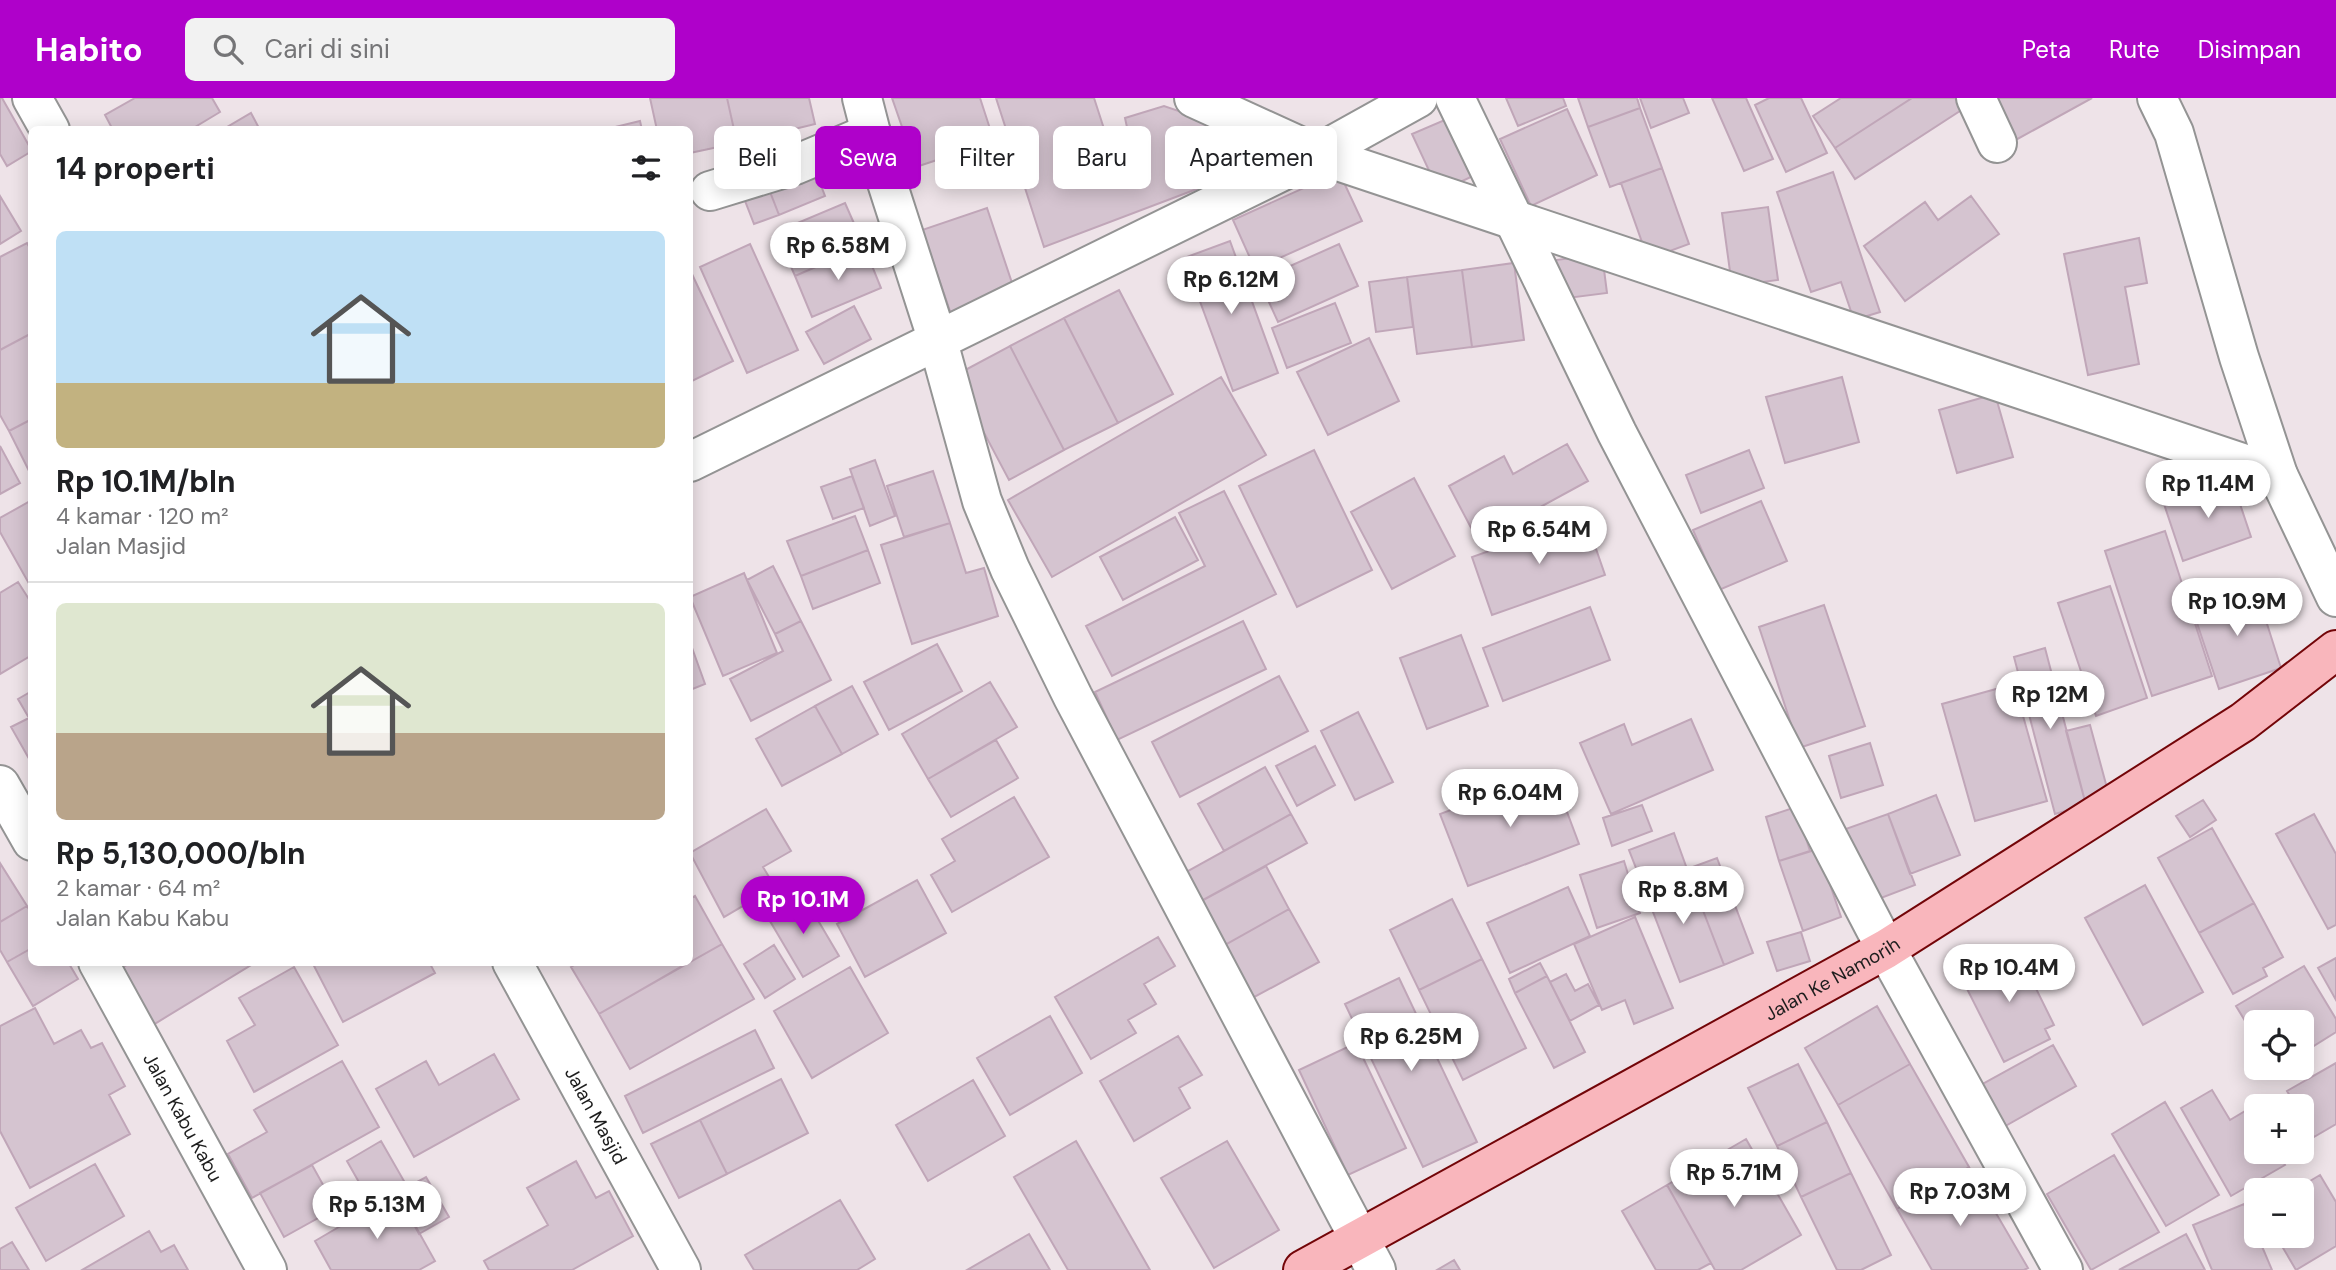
<!DOCTYPE html>
<html lang="id">
<head>
<meta charset="utf-8">
<style>
  body { margin:0; font-family:"DM Sans",sans-serif; background:#f2f2f2; color:#202124; height:100vh; display:flex; flex-direction:column; font-size:26px; white-space:nowrap }
  * { box-sizing:border-box; margin:0 }
  p { font-size:23px; color:#757577 }
  .icon { flex:none; width:38px; height:38px; fill:none; stroke:currentColor; stroke-width:2; stroke-linecap:round; stroke-linejoin:round }
  .map { position:relative; flex:1; overflow:hidden }
  .panel { position:absolute; left:28px; top:28px; width:665px; height:840px; display:flex; flex-direction:column; background:#fff; border-radius:10px; box-shadow:0 4px 18px #0003 }
  .panel>* { flex:none }
  .banner { position:absolute; left:714px; top:28px; width:665px; height:63px; display:flex; gap:14px }
  .buttons { position:absolute; left:2244px; top:912px; display:grid; gap:14px }
  .buttons a { display:grid; place-items:center; width:70px; height:70px; border-radius:10px; background:#fff; box-shadow:0 4px 18px #0003; font-size:35px }
  .price { position:absolute; translate:-50% -60px; padding:0 16px; border-radius:24px; background:#fff; color:#222; font-size:23px; line-height:46px; filter:drop-shadow(0 2px 4px #0008) }
  .price::after { content:''; position:absolute; left:50%; top:42px; width:21px; height:16px; margin-left:-10px; background:inherit; clip-path:polygon(0 0,100% 0,50% 100%) }
  .price.selected { background:#af01ca; color:#fff }
  ul { padding:0; list-style:none }
  li { display:grid; align-content:center; gap:14px; height:371px; padding:0 28px }
  li+li { border-top:2px solid #e0e0e0 }
  li span { display:grid; place-items:center; height:217px; border-radius:10px; color:#555 }
  li>.icon { margin-inline-start:auto }
  span .icon { width:126px; height:126px; fill:#fffc; stroke-width:1 }
  li b { font-size:30px }
  h2 { display:flex; justify-content:space-between; align-items:center; height:84px; padding:0 28px; font-size:30px }
  .pill { padding:0 24px; border-radius:10px; background:#fff; box-shadow:0 4px 18px #0003; font-size:24px; line-height:63px }
  .pill.selected { background:#af01ca; color:#fff }
  header { display:flex; align-items:center; gap:42px; box-sizing:border-box; height:98px; padding:0 35px; background:#af01ca; color:#fff }
  header strong { font-size:33px }
  nav { display:flex; gap:38px; margin-inline-start:auto; font-size:24px }
  .search { width:490px; height:63px; background:#f2f2f2; display:flex; align-items:center; gap:18px; box-sizing:border-box; padding:0 24px; border-radius:10px; color:#757577; font-size:26px }
  .map>svg:first-child { display:block }
  .building { fill:#d5c4d0; stroke:#c0a6b8; stroke-width:2 }
  .lines { fill:none; stroke-linecap:round; stroke-linejoin:round }
  .street-casing { stroke:#949494; stroke-width:42 }
  .secondary-casing { stroke:#730508; stroke-width:42 }
  .street { stroke:#fff; stroke-width:38 }
  .secondary { stroke:#f9b6bc; stroke-width:38 }
  .labels { text-anchor:middle; dominant-baseline:central; stroke-width:5; stroke-linejoin:round; paint-order:stroke }
  .street-label { font-size:19px; fill:#1d1d1d; stroke:#fff }
</style>
</head>
<body>
<header>
<strong>Habito</strong>
<div class="search"><svg class="icon" aria-label="search" viewBox="0 0 24 24"><circle cx="10" cy="10" r="6"/><path d="M15 15l6 6"/></svg>Cari di sini</div>
<nav><a>Peta</a><a>Rute</a><a>Disimpan</a></nav>
</header>
<div class="map">
<svg width="2336" height="1172" viewBox="0 0 2336 1172">
  <rect width="100%" height="100%" fill="#eee3e8"/>
  <path class="building" d="M 0,0 L 2,0 L 32,53 L 7,68 L 0,56 Z
    M 135,0 L 212,0 L 220,14 L 190,32 L 113,32 L 105,17 Z
    M 650,0 L 727,0 L 737,45 L 690,55 L 690,32 L 657,32 Z
    M 727,0 L 809,0 L 815,26 L 737,45 Z
    M 892,0 L 980,0 L 994,43 L 916,69 Z
    M 996,0 L 1094,0 L 1107,40 L 1128,34 L 1125,20 L 1164,8 L 1264,42 L 1268,64 L 1044,149 Z
    M 1506,0 L 1563,0 L 1566,8 L 1518,28 Z
    M 1578,0 L 1637,0 L 1640,10 L 1588,29 Z
    M 1640,0 L 1683,0 L 1689,15 L 1651,30 Z
    M 1712,0 L 1746,0 L 1773,61 L 1744,73 Z
    M 1769,0 L 1801,0 L 1827,55 L 1786,74 L 1755,7 Z
    M 1841,0 L 1912,0 L 1835,50 L 1813,18 Z
    M 1912,0 L 1955,0 L 1963,11 L 1855,81 L 1835,50 Z
    M 1997,0 L 2092,0 L 2012,44 Z
    M 1640,10 L 1662,70 L 1610,89 L 1588,29 Z
    M 1567,11 L 1597,77 L 1531,108 L 1500,41 Z
    M 251,15 L 260,32 L 222,32 Z
    M 1447,21 L 1473,78 L 1439,94 L 1412,36 Z
    M 640,23 L 642,32 L 603,32 Z
    M 813,67 L 825,98 L 779,117 L 767,86 Z
    M 1662,70 L 1689,146 L 1648,161 L 1621,85 Z
    M 1339,74 L 1362,123 L 1255,171 L 1233,122 Z
    M 1833,74 L 1880,214 L 1854,222 L 1841,184 L 1811,194 L 1777,94 Z
    M 767,86 L 779,117 L 754,126 L 742,95 Z
    M 0,98 L 21,133 L 0,146 Z
    M 1971,98 L 1999,136 L 1905,203 L 1864,148 L 1925,104 L 1938,122 Z
    M 845,105 L 864,148 L 795,178 L 776,134 Z
    M 1768,109 L 1778,182 L 1732,188 L 1722,115 Z
    M 987,110 L 1015,194 L 951,216 L 922,132 Z
    M 2139,140 L 2147,185 L 2125,189 L 2139,266 L 2088,277 L 2064,156 Z
    M 1230,143 L 1278,275 L 1233,293 L 1184,160 Z
    M 27,145 L 32,154 L 32,235 L 0,252 L 0,159 Z
    M 750,146 L 798,252 L 747,275 L 700,169 Z
    M 1339,146 L 1358,188 L 1278,224 L 1259,182 Z
    M 864,148 L 881,190 L 812,219 L 795,178 Z
    M 1602,156 L 1607,195 L 1560,201 L 1556,162 Z
    M 1514,165 L 1524,242 L 1472,249 L 1462,172 Z
    M 1462,172 L 1472,249 L 1417,256 L 1407,179 Z
    M 691,174 L 733,263 L 690,284 L 690,175 Z
    M 1407,179 L 1413,229 L 1376,234 L 1369,184 Z
    M 1119,192 L 1173,296 L 1118,325 L 1064,220 Z
    M 1335,205 L 1351,245 L 1287,270 L 1272,230 Z
    M 854,208 L 871,241 L 824,266 L 806,234 Z
    M 1064,220 L 1118,325 L 1064,352 L 1010,248 Z
    M 32,235 L 32,321 L 9,333 L 0,317 L 0,252 Z
    M 1369,240 L 1399,303 L 1328,337 L 1297,274 Z
    M 1010,248 L 1064,352 L 1009,382 L 954,278 Z
    M 1221,279 L 1266,357 L 1052,479 L 1008,402 Z
    M 1842,279 L 1859,344 L 1785,365 L 1766,299 Z
    M 1995,296 L 2013,359 L 1957,375 L 1939,312 Z
    M 32,321 L 32,374 L 30,375 L 9,333 Z
    M 1567,346 L 1588,383 L 1478,443 L 1449,388 L 1504,358 L 1513,376 Z
    M 0,348 L 20,385 L 0,396 Z
    M 1314,352 L 1372,472 L 1297,509 L 1239,388 Z
    M 1749,352 L 1764,390 L 1701,415 L 1686,377 Z
    M 875,362 L 895,418 L 870,428 L 850,371 Z
    M 933,373 L 950,425 L 904,439 L 887,388 Z
    M 852,378 L 864,410 L 833,421 L 821,389 Z
    M 1414,380 L 1455,458 L 1392,491 L 1351,414 Z
    M 2232,382 L 2251,439 L 2183,463 L 2164,406 Z
    M 1224,393 L 1276,496 L 1112,578 L 1086,528 L 1205,468 L 1179,415 Z
    M 32,402 L 32,491 L 0,434 L 0,420 Z
    M 1761,403 L 1787,463 L 1719,492 L 1693,432 Z
    M 855,418 L 868,452 L 801,478 L 787,443 Z
    M 1175,419 L 1198,462 L 1123,502 L 1100,459 Z
    M 1585,419 L 1605,477 L 1492,517 L 1472,459 Z
    M 950,425 L 966,475 L 984,470 L 998,518 L 912,546 L 881,447 Z
    M 2165,433 L 2212,578 L 2152,598 L 2105,453 Z
    M 868,452 L 880,485 L 813,511 L 801,478 Z
    M 773,468 L 801,523 L 775,536 L 747,482 Z
    M 744,475 L 777,555 L 723,578 L 690,499 Z
    M 18,484 L 32,506 L 32,557 L 0,576 L 0,495 Z
    M 2110,488 L 2147,600 L 2096,618 L 2058,505 Z
    M 2255,488 L 2281,570 L 2219,591 L 2192,510 Z
    M 1824,507 L 1865,628 L 1799,650 L 1759,529 Z
    M 1590,509 L 1610,562 L 1503,603 L 1483,550 Z
    M 801,523 L 831,582 L 751,623 L 730,581 L 783,553 L 775,536 Z
    M 1243,523 L 1266,571 L 1117,642 L 1095,594 Z
    M 1461,537 L 1488,608 L 1427,631 L 1400,560 Z
    M 937,546 L 962,593 L 889,632 L 864,584 Z
    M 691,547 L 705,586 L 690,592 L 690,548 Z
    M 2045,550 L 2086,707 L 2055,716 L 2014,559 Z
    M 1279,578 L 1308,633 L 1180,699 L 1152,644 Z
    M 990,584 L 1017,629 L 928,681 L 902,636 Z
    M 2014,586 L 2047,703 L 1975,723 L 1942,606 Z
    M 852,588 L 878,636 L 842,656 L 815,608 Z
    M 32,593 L 32,666 L 11,629 L 29,620 L 18,601 Z
    M 815,608 L 842,656 L 782,688 L 756,641 Z
    M 1358,614 L 1393,684 L 1355,702 L 1321,633 Z
    M 1691,621 L 1713,672 L 1611,716 L 1580,645 L 1624,626 L 1632,647 Z
    M 2090,627 L 2110,701 L 2086,707 L 2066,633 Z
    M 996,642 L 1018,680 L 951,719 L 928,681 Z
    M 1870,645 L 1883,687 L 1841,700 L 1829,658 Z
    M 1315,648 L 1335,687 L 1297,708 L 1276,668 Z
    M 1265,669 L 1291,716 L 1224,753 L 1198,706 Z
    M 1552,674 L 1579,746 L 1468,788 L 1440,716 Z
    M 1936,697 L 1960,757 L 1910,776 L 1888,716 Z
    M 1014,699 L 1049,759 L 952,814 L 931,777 L 955,763 L 942,741 Z
    M 2203,702 L 2216,722 L 2190,739 L 2176,718 Z
    M 1642,707 L 1652,733 L 1612,748 L 1603,720 Z
    M 1796,709 L 1810,753 L 1779,763 L 1766,719 Z
    M 766,711 L 791,753 L 763,769 L 775,789 L 724,819 L 690,755 Z
    M 1291,716 L 1307,745 L 1194,807 L 1177,779 Z
    M 1888,716 L 1915,787 L 1868,805 L 1840,733 Z
    M 2314,716 L 2336,756 L 2336,827 L 2328,831 L 2276,736 Z
    M 2212,730 L 2254,805 L 2199,835 L 2158,760 Z
    M 1674,735 L 1687,771 L 1643,788 L 1629,752 Z
    M 1818,751 L 1841,819 L 1803,833 L 1779,763 Z
    M 1717,760 L 1753,855 L 1724,867 L 1687,771 Z
    M 1624,763 L 1640,815 L 1597,830 L 1580,777 Z
    M 0,765 L 27,808 L 0,824 Z
    M 1266,768 L 1289,811 L 1218,851 L 1194,807 Z
    M 1687,771 L 1724,867 L 1680,884 L 1643,788 Z
    M 917,782 L 946,835 L 865,879 L 837,826 Z
    M 2145,787 L 2203,894 L 2143,927 L 2085,820 Z
    M 1568,789 L 1590,838 L 1510,875 L 1487,825 Z
    M 803,797 L 839,858 L 803,879 L 767,818 Z
    M 695,798 L 722,846 L 690,864 L 690,801 Z
    M 1452,801 L 1482,861 L 1419,892 L 1390,832 Z
    M 2254,805 L 2283,859 L 2263,870 L 2267,878 L 2233,896 L 2199,835 Z
    M 27,808 L 32,816 L 32,850 L 7,864 L 0,852 L 0,824 Z
    M 1289,811 L 1319,864 L 1247,903 L 1218,851 Z
    M 1635,819 L 1673,910 L 1634,926 L 1625,902 L 1602,912 L 1574,846 Z
    M 1801,834 L 1810,863 L 1777,873 L 1767,844 Z
    M 1158,839 L 1175,868 L 1144,886 L 1156,906 L 1128,922 L 1136,935 L 1091,961 L 1055,899 Z
    M 722,846 L 754,901 L 630,971 L 599,916 Z
    M 774,847 L 795,881 L 765,900 L 744,866 Z
    M 32,850 L 32,864 L 68,864 L 78,881 L 33,908 L 7,864 Z
    M 2016,850 L 2054,927 L 2045,931 L 2050,941 L 2004,964 L 1960,877 Z
    M 2336,860 L 2336,902 L 2318,870 Z
    M 1482,861 L 1526,950 L 1463,982 L 1419,892 Z
    M 131,864 L 256,864 L 148,930 L 115,875 Z
    M 312,864 L 429,864 L 435,875 L 343,924 Z
    M 579,864 L 689,864 L 599,916 L 571,869 Z
    M 1540,865 L 1547,878 L 1515,895 L 1509,881 Z
    M 2304,868 L 2336,921 L 2336,934 L 2301,956 L 2301,924 L 2256,924 L 2256,941 L 2236,908 Z
    M 294,869 L 338,947 L 254,994 L 227,943 L 255,927 L 239,900 Z
    M 850,869 L 888,935 L 812,980 L 774,913 Z
    M 1566,876 L 1575,893 L 1588,886 L 1599,907 L 1570,923 L 1550,884 Z
    M 1547,878 L 1585,954 L 1554,970 L 1515,895 Z
    M 1399,880 L 1477,1044 L 1423,1069 L 1345,906 Z
    M 1877,908 L 1910,966 L 1838,1007 L 1805,950 Z
    M 35,910 L 54,946 L 81,932 L 91,950 L 102,945 L 125,988 L 109,997 L 130,1036 L 30,1090 L 0,1033 L 0,928 Z
    M 1050,918 L 1082,975 L 1010,1017 L 977,960 Z
    M 755,932 L 774,970 L 643,1035 L 625,998 Z
    M 1178,938 L 1202,977 L 1179,990 L 1190,1010 L 1134,1043 L 1100,983 Z
    M 1356,945 L 1406,1050 L 1348,1077 L 1299,972 Z
    M 2053,947 L 2076,988 L 1993,1035 L 1970,993 Z
    M 494,956 L 519,1001 L 414,1059 L 376,991 L 426,963 L 439,987 Z
    M 342,963 L 379,1029 L 252,1100 L 228,1056 L 267,1034 L 254,1012 Z
    M 2336,965 L 2336,1026 L 2314,1039 L 2301,1017 L 2301,1008 L 2296,1008 L 2287,993 Z
    M 1798,966 L 1827,1024 L 1777,1048 L 1748,990 Z
    M 1910,966 L 1969,1069 L 1897,1111 L 1838,1007 Z
    M 781,981 L 808,1035 L 727,1076 L 700,1022 Z
    M 973,982 L 1005,1038 L 928,1083 L 896,1027 Z
    M 2212,992 L 2230,1022 L 2252,1009 L 2256,1016 L 2256,1054 L 2277,1054 L 2285,1067 L 2231,1098 L 2181,1010 Z
    M 2165,1004 L 2219,1097 L 2166,1128 L 2112,1036 Z
    M 700,1022 L 727,1076 L 679,1100 L 651,1046 Z
    M 1827,1024 L 1851,1075 L 1801,1099 L 1777,1048 Z
    M 1746,1041 L 1801,1137 L 1741,1172 L 1715,1172 L 1667,1087 Z
    M 381,1043 L 408,1090 L 373,1109 L 347,1063 Z
    M 1076,1043 L 1150,1172 L 1068,1172 L 1014,1079 Z
    M 1227,1043 L 1279,1132 L 1214,1170 L 1161,1080 Z
    M 2114,1057 L 2159,1134 L 2091,1172 L 2047,1096 Z
    M 576,1063 L 596,1100 L 609,1093 L 633,1138 L 572,1172 L 489,1172 L 484,1163 L 548,1127 L 527,1090 Z
    M 95,1066 L 124,1118 L 46,1163 L 16,1110 Z
    M 312,1067 L 336,1110 L 284,1139 L 260,1095 Z
    M 1969,1069 L 2028,1170 L 2024,1172 L 1932,1172 L 1897,1111 Z
    M 1851,1075 L 1891,1157 L 1861,1172 L 1837,1172 L 1801,1099 Z
    M 2320,1077 L 2336,1104 L 2336,1148 L 2296,1172 L 2276,1138 L 2301,1138 L 2301,1092 L 2295,1092 Z
    M 426,1079 L 449,1119 L 419,1136 L 397,1095 Z
    M 1667,1087 L 1711,1165 L 1698,1172 L 1656,1172 L 1622,1113 Z
    M 397,1095 L 435,1163 L 419,1172 L 331,1172 L 315,1143 Z
    M 840,1102 L 875,1161 L 857,1172 L 754,1172 L 745,1157 Z
    M 2244,1106 L 2272,1172 L 2212,1172 L 2193,1127 Z
    M 149,1133 L 161,1154 L 174,1147 L 188,1172 L 82,1172 Z
    M 1029,1136 L 1050,1172 L 967,1172 Z
    M 2186,1136 L 2205,1172 L 2119,1172 Z
    M 12,1144 L 29,1172 L 0,1172 L 0,1151 Z
    M 1454,1162 L 1460,1172 L 1437,1172 Z"/>
  <g class="lines">
    <defs>
      <g id="street">
        <path d="M 32,0 L 50,32"/>
        <path d="M 862,0 L 871,35 L 937,240 L 982,403 L 1010,471 L 1073,599 L 1376,1172"/>
        <path d="M 1194,0 L 1317,56 L 2278,377"/>
        <path d="M 1455,0 L 1617,335 L 1886,851 L 2063,1172"/>
        <path d="M 1976,0 L 1997,45"/>
        <path d="M 2157,0 L 2174,35 L 2239,259 L 2278,377 L 2336,499"/>
        <path d="M 710,93 L 795,67 L 871,35"/>
        <path d="M 690,364 L 1317,56 L 1418,0"/>
        <path d="M 0,687 L 32,743"/>
        <path id="s1" d="M 98,864 L 267,1172"/>
        <path id="s2" d="M 512,864 L 681,1172"/>
      </g>
      <g id="secondary">
        <path id="s3" d="M 1303,1172 L 1886,851 L 2243,624 L 2336,552"/>
      </g>
    </defs>
    <use href="#street" class="street-casing"/>
    <use href="#secondary" class="secondary-casing"/>
    <use href="#street" class="street"/>
    <use href="#secondary" class="secondary"/>
  </g>
  <g class="labels">
    <g class="street-label">
      <text stroke="none"><textPath href="#s3" startOffset="604">Jalan Ke Namorih</textPath></text>
      <text stroke="none"><textPath href="#s1" startOffset="177">Jalan Kabu Kabu</textPath></text>
      <text stroke="none"><textPath href="#s2" startOffset="175">Jalan Masjid</textPath></text>
    </g>
  </g>
</svg>
<div class="buttons">
<a><svg class="icon" aria-label="locate" viewBox="0 0 24 24"><circle cx="12" cy="12" r="6"/><path d="M12 2v4M12 18v4M2 12h4M18 12h4"/></svg></a>
<a>+</a>
<a>−</a>
</div>
<b class="price" style="left:838px;top:184px">Rp 6.58M</b>
<b class="price" style="left:1231px;top:218px">Rp 6.12M</b>
<b class="price" style="left:2208px;top:422px">Rp 11.4M</b>
<b class="price" style="left:1539px;top:468px">Rp 6.54M</b>
<b class="price" style="left:2237px;top:540px">Rp 10.9M</b>
<b class="price" style="left:2050px;top:633px">Rp 12M</b>
<b class="price" style="left:1510px;top:731px">Rp 6.04M</b>
<b class="price" style="left:1683px;top:828px">Rp 8.8M</b>
<b class="price selected" style="left:803px;top:838px">Rp 10.1M</b>
<b class="price" style="left:2009px;top:906px">Rp 10.4M</b>
<b class="price" style="left:1411px;top:975px">Rp 6.25M</b>
<b class="price" style="left:1734px;top:1111px">Rp 5.71M</b>
<b class="price" style="left:1960px;top:1130px">Rp 7.03M</b>
<b class="price" style="left:377px;top:1143px">Rp 5.13M</b>
<div class="banner">
<a class="pill">Beli</a>
<a class="pill selected">Sewa</a>
<a class="pill">Filter</a>
<a class="pill">Baru</a>
<a class="pill">Apartemen</a>
</div>
<section class="panel">
<h2>14 properti<svg class="icon" aria-label="filters" viewBox="0 0 24 24"><path d="M4 7h16M4 17h16"/><circle cx="9" cy="7" r="2"/><circle cx="15" cy="17" r="2"/></svg></h2>
<ul>
<li><span style="background:linear-gradient(#bfe0f5 70%,#c2b280 0)"><svg class="icon" aria-label="home" viewBox="0 0 24 24"><path d="M3 11l9-7 9 7M6 9v11h12V9"/></svg></span><div><b>Rp 10.1M/bln</b><p>4 kamar · 120 m²</p><p>Jalan Masjid</p></div></li>
<li><span style="background:linear-gradient(#dfe7d0 60%,#b9a48a 0)"><svg class="icon" aria-label="home" viewBox="0 0 24 24"><path d="M3 11l9-7 9 7M6 9v11h12V9"/></svg></span><div><b>Rp 5,130,000/bln</b><p>2 kamar · 64 m²</p><p>Jalan Kabu Kabu</p></div></li>
</ul>
</section>
</div>
</body>
</html>
